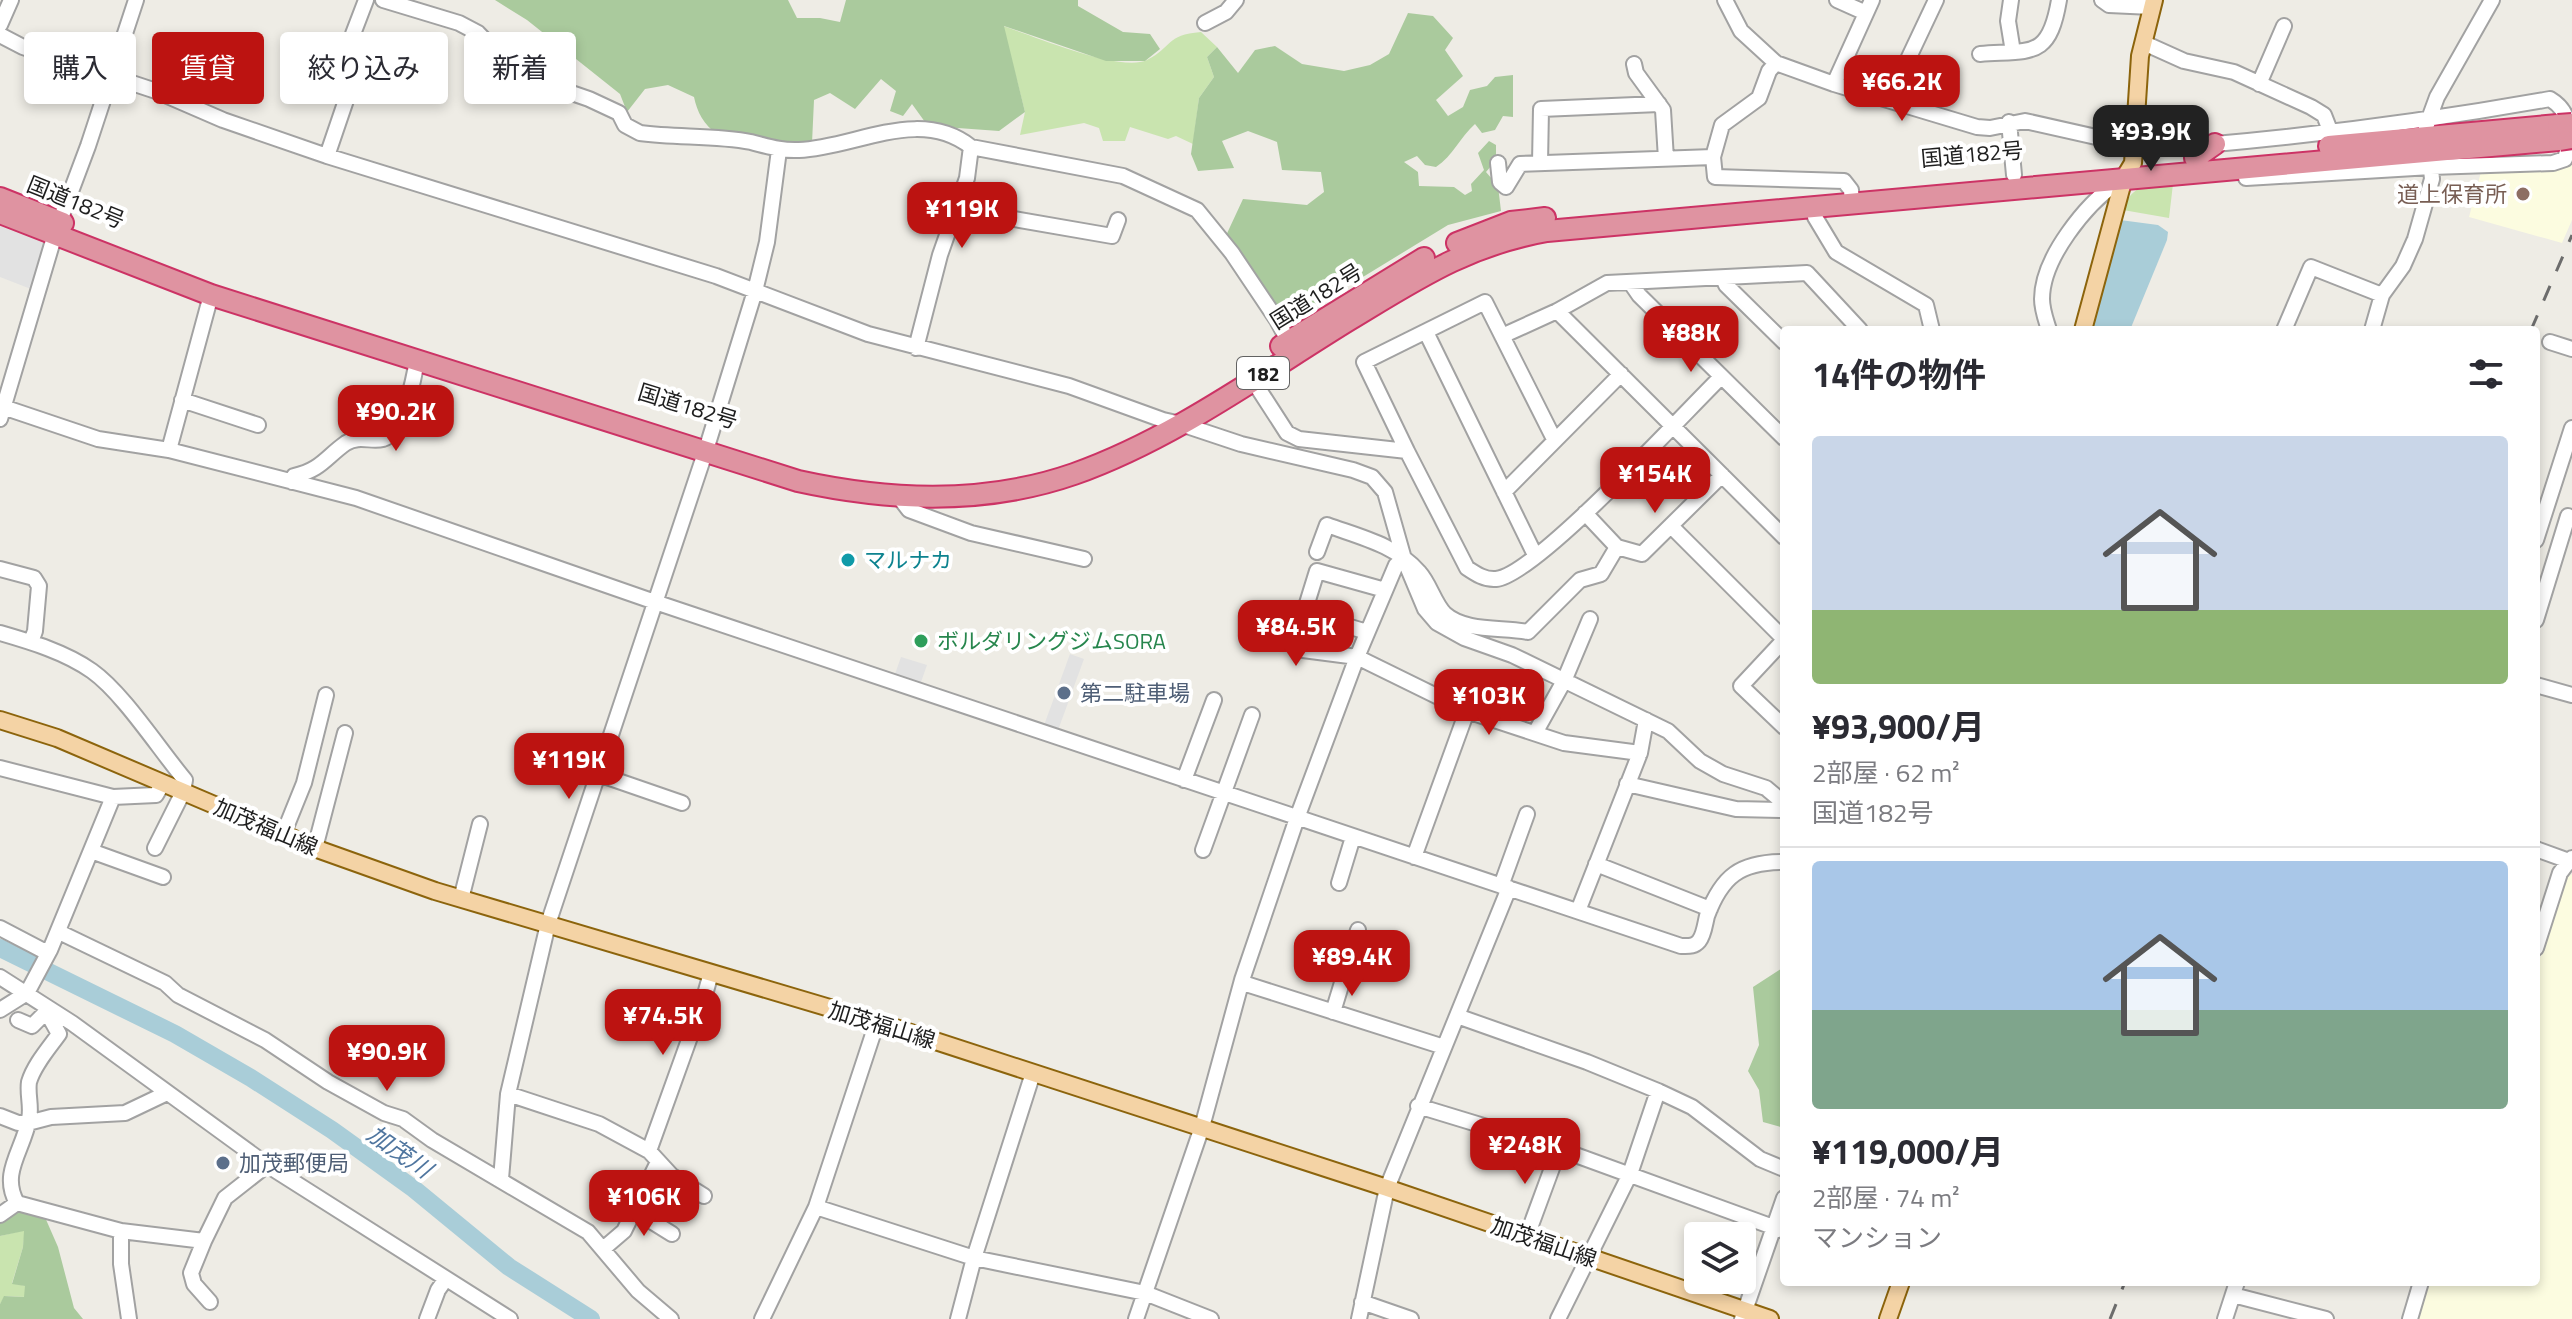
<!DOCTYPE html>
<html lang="ja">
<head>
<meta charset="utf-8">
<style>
  body { margin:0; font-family:"Titillium Web","Noto Sans JP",sans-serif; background:#f2f2f3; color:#2b2b33; height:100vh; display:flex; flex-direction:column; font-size:30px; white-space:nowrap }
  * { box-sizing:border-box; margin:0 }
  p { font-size:26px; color:#7c7c81 }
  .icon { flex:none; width:44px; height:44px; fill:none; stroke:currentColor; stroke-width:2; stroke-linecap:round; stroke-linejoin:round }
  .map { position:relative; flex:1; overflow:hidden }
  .side { position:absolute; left:1780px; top:326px; width:760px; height:960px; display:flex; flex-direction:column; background:#fff; border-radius:8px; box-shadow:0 4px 12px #0003 }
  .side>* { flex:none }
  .guide { position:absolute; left:24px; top:32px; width:760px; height:72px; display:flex; gap:16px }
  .fabs { position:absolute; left:1684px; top:1222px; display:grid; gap:16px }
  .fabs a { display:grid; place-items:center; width:72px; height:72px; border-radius:8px; background:#fff; box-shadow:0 4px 12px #0003; font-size:40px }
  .price { position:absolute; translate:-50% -68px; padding:0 18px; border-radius:16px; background:#bc1311; color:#fff; font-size:26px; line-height:52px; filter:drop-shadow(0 2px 4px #0008) }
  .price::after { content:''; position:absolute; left:50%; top:48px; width:24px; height:18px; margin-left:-12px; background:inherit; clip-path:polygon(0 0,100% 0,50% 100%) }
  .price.active { background:#222; color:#fff }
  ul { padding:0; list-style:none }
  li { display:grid; align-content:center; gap:16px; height:424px; padding:0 32px }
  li+li { border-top:2px solid #e1e1e2 }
  li span { display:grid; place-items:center; height:248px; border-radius:8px; color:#555 }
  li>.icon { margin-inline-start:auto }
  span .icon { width:144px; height:144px; fill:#fffc; stroke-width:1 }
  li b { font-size:34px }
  h2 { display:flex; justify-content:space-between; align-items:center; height:96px; padding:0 32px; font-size:34px }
  .chip { padding:0 28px; border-radius:8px; background:#fff; box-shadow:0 4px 12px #0003; font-size:28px; line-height:72px }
  .chip.active { background:#bc1311; color:#fff }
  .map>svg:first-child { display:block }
  .education { fill:#fcfce0 }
  .grass { fill:#c9e4af }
  .forest { fill:#aaca9d }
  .parking { fill:#e2e2e2 }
  .water { fill:#a9cdd8 }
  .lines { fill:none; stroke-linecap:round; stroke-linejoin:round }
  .river { stroke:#a9cdd8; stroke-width:18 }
  .minor-casing { stroke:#a2a2a2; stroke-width:18 }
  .major-casing { stroke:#8c640c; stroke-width:20 }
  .highway-casing { stroke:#cc3365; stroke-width:24 }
  .minor { stroke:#fff; stroke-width:14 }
  .major { stroke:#f4d3a5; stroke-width:16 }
  .highway { stroke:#df93a1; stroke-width:20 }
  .rail { stroke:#6c6c6c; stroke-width:3; stroke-dasharray:16 16; stroke-linecap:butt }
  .highway-bridge-casing { stroke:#cc3365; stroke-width:24; stroke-linecap:butt }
  .highway-bridge { stroke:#df93a1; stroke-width:20 }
  .education-dot { fill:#8d6e63; stroke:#fff; stroke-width:3 }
  .culture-dot { fill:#0f9aa8; stroke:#fff; stroke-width:3 }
  .leisure-dot { fill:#2e9e5b; stroke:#fff; stroke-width:3 }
  .service-dot { fill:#5c6f8a; stroke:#fff; stroke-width:3 }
  .labels { text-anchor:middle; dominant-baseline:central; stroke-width:8; stroke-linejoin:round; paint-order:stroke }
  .shield { fill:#fff; stroke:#626262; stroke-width:2 }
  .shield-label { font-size:20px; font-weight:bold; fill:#1e1e1e }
  .street-label { font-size:22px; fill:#1e1e1e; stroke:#fff }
  .education-label { font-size:22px; fill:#785e54; stroke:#fff; text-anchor:end }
  .culture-label { font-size:22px; fill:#0d838f; stroke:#fff; text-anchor:start }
  .leisure-label { font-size:22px; fill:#27864d; stroke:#fff; text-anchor:start }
  .service-label { font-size:22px; fill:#4e5e75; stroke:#fff; text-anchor:start }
  .water-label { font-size:24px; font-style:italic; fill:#50769f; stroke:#fff }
</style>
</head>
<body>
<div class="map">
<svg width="2572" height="1319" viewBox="0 0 2572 1319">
  <rect width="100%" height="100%" fill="#eeece5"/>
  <path class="education" d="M 2572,160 L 2572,220 L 2562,243 L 2469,217 L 2481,172 L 2565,168 Z
    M 2572,874 L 2572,1319 L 2417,1319 L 2429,1282 L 2536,1282 L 2536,970 L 2568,877 Z"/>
  <path class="grass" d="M 1003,26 C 1033,36 1120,73 1147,60 C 1173,47 1165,35 1201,32 L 1217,47 L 1207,57 L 1214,77 L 1199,98 L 1193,144 L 1176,136 L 1168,139 L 1130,127 L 1125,141 L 1103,141 L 1099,128 L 1084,123 L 1020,135 L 1025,112 Z
    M 2173,184 L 2169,218 L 2123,210 C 2133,182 2147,187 2173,184 Z
    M 25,1230 L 23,1247 L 12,1283 L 26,1286 L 25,1297 L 5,1296 L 0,1304 L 0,1236 Z"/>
  <path class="forest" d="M 495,0 L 788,0 L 797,18 L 820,18 L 840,22 L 846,0 L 1078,0 L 1078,6 L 1123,32 L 1150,34 L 1160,49 L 1145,61 L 1106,61 L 1004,26 L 1025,112 L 999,131 L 944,127 L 925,122 L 912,104 L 903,116 L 890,111 L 896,91 L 881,79 L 855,109 L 830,93 L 814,100 L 812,143 C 791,145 734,146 717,134 C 704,125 697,112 694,97 L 668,85 L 645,89 L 627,112 L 620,94 L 527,20 Z
    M 1408,13 L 1433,16 L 1453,38 L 1445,50 L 1463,76 L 1436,100 L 1448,116 L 1463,107 L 1470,90 L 1487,86 L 1495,77 L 1513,75 L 1513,117 L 1503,116 L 1495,130 L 1482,133 L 1475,124 C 1460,137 1453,156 1436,167 L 1425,165 L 1417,156 L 1404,162 L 1418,172 L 1419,186 L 1454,187 L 1465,195 L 1472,191 L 1471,184 L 1484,170 L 1478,153 L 1489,141 L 1496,145 L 1496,160 L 1486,172 L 1498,186 L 1501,211 L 1448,225 L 1286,324 L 1223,242 L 1243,199 L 1307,205 L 1324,192 L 1321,172 L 1282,170 L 1277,142 L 1248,131 L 1222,141 L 1234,168 L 1198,171 L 1191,154 L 1199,98 L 1214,77 L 1207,57 L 1217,47 L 1238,73 L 1255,50 L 1275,46 L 1302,64 L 1344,71 L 1370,65 L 1389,54 Z
    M 1784,967 L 1784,1128 L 1763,1122 L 1759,1090 L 1748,1071 L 1759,1045 L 1753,987 Z
    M 19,1212 L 44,1215 L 58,1247 L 74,1308 L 83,1319 L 0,1319 L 0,1304 L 4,1296 L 24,1297 L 25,1286 L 12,1284 L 23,1247 L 24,1231 L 0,1236 L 0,1222 Z"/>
  <path class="parking" d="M 0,226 L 49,245 L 36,291 L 0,277 Z
    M 1070,654 L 1084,659 L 1057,733 L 1043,728 Z
    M 901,657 L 927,665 L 921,682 L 895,674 Z"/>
  <path class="water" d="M 2120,220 L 2158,225 L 2168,232 L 2167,240 L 2130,330 L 2090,330 Z"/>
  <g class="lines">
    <path class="river" d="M 0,948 L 175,1034 L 251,1078 L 332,1130 L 414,1189 L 509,1267 L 591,1319"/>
    <defs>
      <path id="minor" d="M 383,0 L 459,23 L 478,33 L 510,66 L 534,80 L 589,99 L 619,113 L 625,125 L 640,133 C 676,138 715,135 751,142 C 767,146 781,151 799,150 C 855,148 919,106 971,147 L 1123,176 L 1197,210 L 1232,253 L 1277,320 L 1292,348
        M 1725,0 L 1741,31 L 1776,63 L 1834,84 L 1977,127 L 1990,128 L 2025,121 L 2136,146
        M 1837,0 L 1866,13
        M 2011,0 L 2008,21 L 2013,52
        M 2102,0 L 2109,5 L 2152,7
        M 1205,23 L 1226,12 L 1236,0
        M 0,25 L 11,0
        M 0,35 L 23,47 L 156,91 L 223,120 L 327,156 L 716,276 L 868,334 L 1069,386 L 1163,420 L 1181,424 L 1241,444 L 1353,470 L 1372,477 L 1385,492 L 1404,559 L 1425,609 L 1437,623 L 1464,638 L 1512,655 L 1668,731 L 1700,761 L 1723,774 L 1766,788 L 1784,803
        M 2144,43 L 2184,61 L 2234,72 L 2311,107 L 2324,115 L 2331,133
        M 1980,54 C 2032,50 2049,59 2059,0
        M 1634,64 L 1636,73 L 1663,110 L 1666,159
        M 1834,84 L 1872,0
        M 2259,84 L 2284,26
        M 1905,104 L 1902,72 L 1936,0
        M 2009,122 L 2014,175
        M 2426,127 L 2437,97 L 2492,0
        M 2215,144 C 2328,134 2438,119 2550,99 C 2572,112 2572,135 2565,159 L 2553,163 L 2431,167 L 2246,178
        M 327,156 L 360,59 L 360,48 L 353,34 L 366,0
        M 1713,157 L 1722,125 L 1759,98 L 1769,71 L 1776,63
        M 1498,163 L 1500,182 L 1506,187 L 1520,164 L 1713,157 L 1715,177 L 1844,181 L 1851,190 L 1852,203
        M 1540,163 L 1541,109 L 1659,104
        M 1814,206 L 1815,217 L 1836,252 L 1926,305 L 1932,330
        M 956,209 L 1112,236 L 1118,220
        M 1723,278 L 1726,285 L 1784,342
        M 1630,282 L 1639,295 L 1784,438
        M 1557,311 L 1784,537
        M 2049,330 C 2046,320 2042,310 2042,299 C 2042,258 2086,204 2118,182
        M 2284,330 L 2311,267 L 2382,295
        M 2372,330 L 2382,295 L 2403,266 L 2415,239 L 2432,179 L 2430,160
        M 1426,332 L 1535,555
        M 1502,336 L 1557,311 L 1607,283 L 1807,273 L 1860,330
        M 2550,342 L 2572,349
        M 916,348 L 940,255 L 967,178 L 971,147
        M 1245,368 L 1287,433 L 1299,439 L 1407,451 L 1467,568 C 1476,574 1485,580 1496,579 C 1535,576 1685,412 1721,377
        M 182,400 L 258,425
        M 0,406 L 98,439 L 169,450 L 356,498 L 655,602 L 1681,946 C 1688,946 1694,947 1699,941 C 1704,935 1705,924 1707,916 C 1722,876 1740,862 1784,862
        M 0,419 L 55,234 L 88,146 L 136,0
        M 169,450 L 211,295
        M 1407,451 L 1364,362 L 1485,302 L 1554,439
        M 292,482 L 294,476 C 321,470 326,457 346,443 C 359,435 371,442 383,439 C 405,432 413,380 417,361
        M 1504,492 L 1621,374
        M 899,497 L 909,510 L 971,533 L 1084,559
        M 1585,513 L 1617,547 L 1642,554 L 1722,475
        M 1671,526 L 1784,639
        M 2536,540 L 2572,428
        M 1317,552 L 1327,525 C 1360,537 1396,545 1419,572 C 1430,584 1434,603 1445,614 C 1465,632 1502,627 1528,632 L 1580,580 L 1601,574 L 1617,547
        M 0,569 L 34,578 L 39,586 L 35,631 L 31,642
        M 2536,620 L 2568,516
        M 1251,621 L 1274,631 L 1303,650 L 1357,657 L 1467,711 L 1564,743 L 1640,753
        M 1367,632 L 1304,613 L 1317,571 L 1385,590
        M 0,633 C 31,642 65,652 92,671 C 123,693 159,749 185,780 L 183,792 L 155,848
        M 1784,640 L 1741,686 L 1784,727
        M 2536,685 L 2572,695
        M 1535,733 L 1564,681 L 1590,619
        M 0,768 L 113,797 L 156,795 L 163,783
        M 598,774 L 682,803
        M 1184,780 L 1214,700
        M 1627,784 L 1736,809 L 1784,810
        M 283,835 L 304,783 L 326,695
        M 315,848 L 345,733
        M 2536,849 L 2569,861 L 2572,858
        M 1203,850 L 1252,715
        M 91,851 L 163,877
        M 1414,857 L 1467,711
        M 1596,864 L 1710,909
        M 1339,883 L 1353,837
        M 1501,886 L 1527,814
        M 461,899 L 480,824
        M 1578,911 L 1640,753 L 1646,720
        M 0,928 L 42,950 L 50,950 L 113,797
        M 59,932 L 165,983 L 178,995 L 265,1040 L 328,1082 L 384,1113 L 403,1119 L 432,1140 L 588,1232 L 638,1291 L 671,1319
        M 2536,948 L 2560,873 L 2569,861 L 2572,862
        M 0,977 L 72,1023 L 267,1165 L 510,1319
        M 1242,980 L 1246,984 L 1444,1047
        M 49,1009 L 49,1016 L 59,1034 C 49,1048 34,1065 29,1082 C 27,1094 32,1107 29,1119 C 23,1151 0,1173 17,1203 L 121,1231 L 204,1241
        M 0,1010 L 27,993 L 50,950
        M 1333,1012 L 1358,930
        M 1457,1016 L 1587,1062 L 1658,1091 L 1692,1107 L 1760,1159 L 1784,1169
        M 18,1020 L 32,1026 L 49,1009
        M 508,1094 L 599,1124 L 649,1151 L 672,1176 L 704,1196
        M 1418,1106 L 1559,1149 L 1784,1231
        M 0,1116 L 18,1123 L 28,1123 L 51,1117 L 125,1113 L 167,1093
        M 649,1151 L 704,998 L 711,973
        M 501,1179 L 508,1094 L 548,924 L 706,450 L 755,291 L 767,242 L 779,150
        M 816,1207 L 974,1258 L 1145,1293 L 1211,1319
        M 635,1211 L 672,1234
        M 0,1215 L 17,1203
        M 121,1231 L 121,1264 L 129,1319
        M 1527,1236 L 1559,1149
        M 603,1249 L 624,1231 L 658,1162
        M 2233,1295 L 2326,1319
        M 210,1302 L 194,1284 L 191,1273 L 204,1241 L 225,1198 L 267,1165
        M 1362,1302 L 1411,1319
        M 427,1319 L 438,1290 L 445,1280
        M 762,1319 L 816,1207 L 877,1022
        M 958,1319 L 974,1258 L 1033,1073
        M 1136,1319 L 1202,1127 L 1242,980 L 1297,818 L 1357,657 L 1396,565 L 1404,559
        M 1359,1319 L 1387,1188 L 1509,888
        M 1558,1319 L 1630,1174 L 1658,1091
        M 1742,1319 L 1784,1198
        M 2225,1319 L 2237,1282
        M 2410,1319 L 2421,1282"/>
      <path id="major" d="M 2083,330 L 2124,178 L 2133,163 L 2140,56 L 2154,0
        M 0,720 L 57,738 L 320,850 L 435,891 L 877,1022 L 1387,1188 L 1770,1319
        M 1888,1319 L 1901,1282"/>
      <path id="highway" d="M 2329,146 L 2558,125
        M 2195,158 L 2215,144
        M 0,198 L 63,223
        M 0,213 L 211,295 L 798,481 C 889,501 985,505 1074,474 C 1173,439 1261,374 1349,320 C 1417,279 1467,245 1547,231 L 2559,140
        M 1457,243 L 1511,222 L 1545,218
        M 1281,346 L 1424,258"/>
    </defs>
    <use href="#minor" class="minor-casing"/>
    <use href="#major" class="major-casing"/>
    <use href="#highway" class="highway-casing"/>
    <use href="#minor" class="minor"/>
    <use href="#major" class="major"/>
    <use href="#highway" class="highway"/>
    <path class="rail" d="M 2531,330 L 2572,235
      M 2110,1319 L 2125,1282"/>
    <defs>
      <path id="highway-bridge" d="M 2558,125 L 2572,124
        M 2559,140 L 2572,138"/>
    </defs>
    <use href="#highway-bridge" class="highway-bridge-casing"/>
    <use href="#highway-bridge" class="highway-bridge"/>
  </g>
  <circle class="education-dot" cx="2523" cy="194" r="8"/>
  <circle class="culture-dot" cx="848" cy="560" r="8"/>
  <circle class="leisure-dot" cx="921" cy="641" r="8"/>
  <g class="service-dot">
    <circle cx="1064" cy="693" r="8"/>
    <circle cx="223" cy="1163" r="8"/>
  </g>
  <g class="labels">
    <rect class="shield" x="1237" y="357" width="52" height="32" rx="6"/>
    <g class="shield-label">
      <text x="1263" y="373">182</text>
    </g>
    <g class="street-label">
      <text transform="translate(1972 154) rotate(-5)">国道182号</text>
      <text transform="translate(76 202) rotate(22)">国道182号</text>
      <text transform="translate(1316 296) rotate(-32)">国道182号</text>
      <text transform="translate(688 406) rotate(17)">国道182号</text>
      <text transform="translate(266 827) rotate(23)">加茂福山線</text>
      <text transform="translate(882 1025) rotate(17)">加茂福山線</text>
      <text transform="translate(1544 1242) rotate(19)">加茂福山線</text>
    </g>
    <g class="education-label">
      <text x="2507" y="194">道上保育所</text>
    </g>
    <g class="culture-label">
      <text x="864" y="560">マルナカ</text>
    </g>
    <g class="leisure-label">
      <text x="937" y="641">ボルダリングジムSORA</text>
    </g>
    <g class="service-label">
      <text x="1080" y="693">第二駐車場</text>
      <text x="239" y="1163">加茂郵便局</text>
    </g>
    <g class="water-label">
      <text transform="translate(400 1151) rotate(35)">加茂川</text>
    </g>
  </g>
</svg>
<div class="fabs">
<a><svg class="icon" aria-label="layers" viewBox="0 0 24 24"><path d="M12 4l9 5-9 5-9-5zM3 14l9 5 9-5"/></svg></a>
</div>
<b class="price" style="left:1902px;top:123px">¥66.2K</b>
<b class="price active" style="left:2151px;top:173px">¥93.9K</b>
<b class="price" style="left:962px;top:250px">¥119K</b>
<b class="price" style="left:1691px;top:374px">¥88K</b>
<b class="price" style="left:396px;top:453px">¥90.2K</b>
<b class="price" style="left:1655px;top:515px">¥154K</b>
<b class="price" style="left:1296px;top:668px">¥84.5K</b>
<b class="price" style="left:1489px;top:737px">¥103K</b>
<b class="price" style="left:569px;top:801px">¥119K</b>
<b class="price" style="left:1352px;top:998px">¥89.4K</b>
<b class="price" style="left:663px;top:1057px">¥74.5K</b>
<b class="price" style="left:387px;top:1093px">¥90.9K</b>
<b class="price" style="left:1525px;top:1186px">¥248K</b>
<b class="price" style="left:644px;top:1238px">¥106K</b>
<div class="guide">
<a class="chip">購入</a>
<a class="chip active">賃貸</a>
<a class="chip">絞り込み</a>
<a class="chip">新着</a>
</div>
<section class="side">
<h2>14件の物件<svg class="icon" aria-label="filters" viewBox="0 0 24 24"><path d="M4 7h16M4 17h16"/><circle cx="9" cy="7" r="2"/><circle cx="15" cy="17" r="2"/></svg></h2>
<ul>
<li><span style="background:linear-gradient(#c9d6e8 70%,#8fb573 0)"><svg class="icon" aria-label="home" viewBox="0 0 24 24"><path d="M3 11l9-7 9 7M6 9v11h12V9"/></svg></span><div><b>¥93,900/月</b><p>2部屋 · 62 m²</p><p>国道182号</p></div></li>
<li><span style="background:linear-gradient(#a9c7e8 60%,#7fa58c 0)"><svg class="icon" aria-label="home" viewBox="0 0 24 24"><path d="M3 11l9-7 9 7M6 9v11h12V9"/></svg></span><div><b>¥119,000/月</b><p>2部屋 · 74 m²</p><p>マンション</p></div></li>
</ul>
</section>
</div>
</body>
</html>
